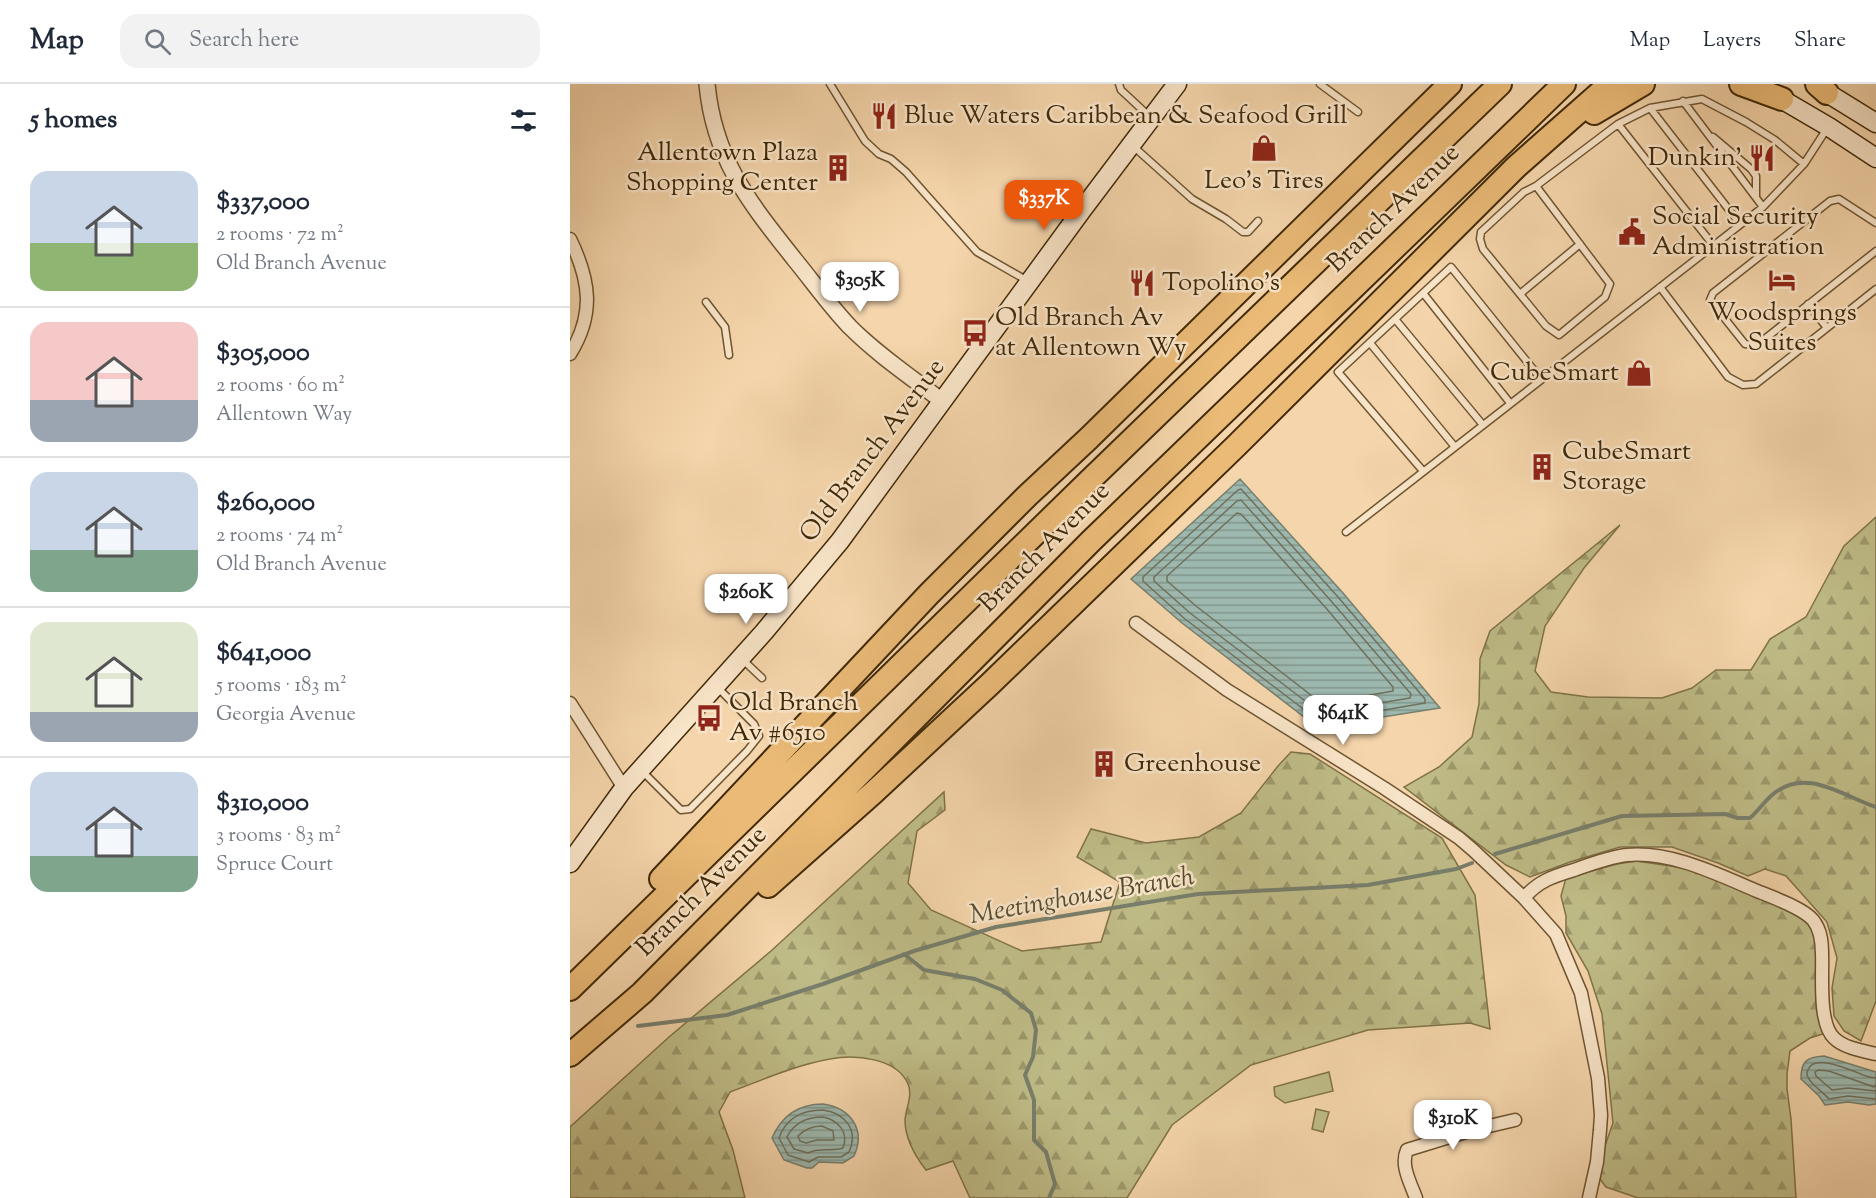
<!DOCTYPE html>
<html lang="en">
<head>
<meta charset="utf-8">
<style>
  body { margin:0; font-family:"Sorts Mill Goudy",serif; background:#f2f2f3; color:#1f2937; height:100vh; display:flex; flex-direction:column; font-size:22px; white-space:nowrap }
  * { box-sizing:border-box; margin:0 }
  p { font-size:20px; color:#747a83 }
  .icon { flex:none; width:33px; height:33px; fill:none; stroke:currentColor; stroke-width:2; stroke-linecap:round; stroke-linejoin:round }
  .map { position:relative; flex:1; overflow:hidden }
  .side { display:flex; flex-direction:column; background:#fff; width:570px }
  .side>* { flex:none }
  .price { position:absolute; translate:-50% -51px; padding:0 14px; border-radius:12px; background:#fff; color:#222; font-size:20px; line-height:39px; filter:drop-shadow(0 2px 3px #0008) }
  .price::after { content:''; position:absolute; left:50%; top:36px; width:18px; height:14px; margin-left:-9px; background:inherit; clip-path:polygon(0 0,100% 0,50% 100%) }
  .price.selected { background:#ea580c; color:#fff }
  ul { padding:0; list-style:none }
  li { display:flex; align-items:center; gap:18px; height:150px; padding:0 30px }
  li+li { border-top:2px solid #e0e1e3 }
  li span { display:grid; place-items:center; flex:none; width:168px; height:120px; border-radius:18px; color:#555 }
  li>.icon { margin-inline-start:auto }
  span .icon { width:72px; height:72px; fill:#fffc; stroke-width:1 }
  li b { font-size:26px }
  h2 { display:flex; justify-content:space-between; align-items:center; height:72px; padding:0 30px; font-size:26px }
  header { display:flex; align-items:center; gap:36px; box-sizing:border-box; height:84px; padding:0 30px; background:#fff; border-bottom:2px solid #e0e1e3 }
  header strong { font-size:28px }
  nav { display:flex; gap:33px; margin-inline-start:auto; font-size:21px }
  .search { width:420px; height:54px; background:#f2f2f3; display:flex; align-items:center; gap:15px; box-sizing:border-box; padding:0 21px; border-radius:18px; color:#747a83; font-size:22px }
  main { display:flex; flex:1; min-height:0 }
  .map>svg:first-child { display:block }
  .green { fill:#bfbc87; stroke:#807348; stroke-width:1.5 }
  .forest { fill:url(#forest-firs); stroke:#807348; stroke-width:1.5 }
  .water { fill:url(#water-rules); stroke:#787f6c; stroke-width:1.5 }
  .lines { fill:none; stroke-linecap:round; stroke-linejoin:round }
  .shore { stroke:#6f715c; stroke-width:1.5 }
  .stream { stroke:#787f6c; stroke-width:4 }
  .service-casing { stroke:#6e5531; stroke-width:9 }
  .minor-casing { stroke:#6e5531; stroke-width:15 }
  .tertiary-casing { stroke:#6e5531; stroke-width:18 }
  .secondary-casing { stroke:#412a08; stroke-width:21 }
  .motorway-casing { stroke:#412a08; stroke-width:26 }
  .service { stroke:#f8e4c8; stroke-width:6 }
  .minor { stroke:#f8e4c8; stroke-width:12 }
  .tertiary { stroke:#f8e4c8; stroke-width:15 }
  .secondary { stroke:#f8e4c8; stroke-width:18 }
  .motorway { stroke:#eaba76; stroke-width:22 }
  .labels { text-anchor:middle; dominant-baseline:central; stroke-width:5; stroke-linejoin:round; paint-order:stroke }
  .poi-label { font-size:26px; fill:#412a08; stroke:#f8e4c8; text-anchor:start }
  .street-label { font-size:26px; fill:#412a08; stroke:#f8e4c8 }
  .water-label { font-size:27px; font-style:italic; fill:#584e32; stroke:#f8e4c8 }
</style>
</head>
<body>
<header>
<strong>Map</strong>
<div class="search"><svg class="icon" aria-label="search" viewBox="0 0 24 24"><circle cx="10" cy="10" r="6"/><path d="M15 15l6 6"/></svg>Search here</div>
<nav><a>Map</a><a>Layers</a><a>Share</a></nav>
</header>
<main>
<section class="side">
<h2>5 homes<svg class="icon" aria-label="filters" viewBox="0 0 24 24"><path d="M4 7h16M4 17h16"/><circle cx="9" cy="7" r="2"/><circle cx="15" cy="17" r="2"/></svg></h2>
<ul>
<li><span style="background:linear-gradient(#c9d6e8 60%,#8fb573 0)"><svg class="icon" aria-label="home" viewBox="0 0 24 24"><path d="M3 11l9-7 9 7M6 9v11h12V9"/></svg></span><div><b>$337,000</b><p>2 rooms · 72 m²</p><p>Old Branch Avenue</p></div></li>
<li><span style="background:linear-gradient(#f6c9c9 65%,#9aa5b1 0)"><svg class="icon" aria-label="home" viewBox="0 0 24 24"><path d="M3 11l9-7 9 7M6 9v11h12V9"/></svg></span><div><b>$305,000</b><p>2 rooms · 60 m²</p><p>Allentown Way</p></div></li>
<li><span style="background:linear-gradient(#c9d6e8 65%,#7fa58c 0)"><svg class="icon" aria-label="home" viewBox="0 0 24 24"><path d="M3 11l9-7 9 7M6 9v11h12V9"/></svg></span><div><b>$260,000</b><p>2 rooms · 74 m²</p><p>Old Branch Avenue</p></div></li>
<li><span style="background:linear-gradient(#dfe7d0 75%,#9aa5b1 0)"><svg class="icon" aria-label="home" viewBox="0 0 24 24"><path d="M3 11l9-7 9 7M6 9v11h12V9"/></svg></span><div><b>$641,000</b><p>5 rooms · 183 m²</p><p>Georgia Avenue</p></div></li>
<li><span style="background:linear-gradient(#c9d6e8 70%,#7fa58c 0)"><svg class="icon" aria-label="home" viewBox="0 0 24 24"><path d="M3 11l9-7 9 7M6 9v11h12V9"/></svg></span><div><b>$310,000</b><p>3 rooms · 83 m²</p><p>Spruce Court</p></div></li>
</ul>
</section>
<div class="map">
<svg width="1306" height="1114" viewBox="0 0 1306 1114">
  <defs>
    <pattern id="forest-firs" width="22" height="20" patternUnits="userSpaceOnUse" patternTransform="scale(1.5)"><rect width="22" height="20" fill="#bfbc87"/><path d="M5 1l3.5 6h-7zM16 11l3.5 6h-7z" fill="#9d996c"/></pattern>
    <pattern id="water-rules" width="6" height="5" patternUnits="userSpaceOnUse" patternTransform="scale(1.5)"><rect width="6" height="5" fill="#9db8af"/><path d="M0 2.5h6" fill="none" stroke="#82968c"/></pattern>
  </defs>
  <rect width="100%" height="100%" fill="#f5d5ab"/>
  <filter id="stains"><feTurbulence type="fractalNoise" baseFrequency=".00333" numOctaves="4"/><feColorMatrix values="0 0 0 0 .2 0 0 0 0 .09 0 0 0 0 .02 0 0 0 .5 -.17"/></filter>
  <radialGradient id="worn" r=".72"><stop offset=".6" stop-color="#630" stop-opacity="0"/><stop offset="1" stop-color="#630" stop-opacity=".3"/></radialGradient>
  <path class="green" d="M 759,988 L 763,1007 L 715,1019 L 705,1012 L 704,1003 Z
    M 746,1025 L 759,1028 L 753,1048 L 742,1045 Z"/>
  <path class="forest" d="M 1306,433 L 1306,917 L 1291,957 L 1274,947 L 1264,932 L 1262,904 L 1267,874 L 1257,838 L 1216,792 L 1195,785 L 1178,792 L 1148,779 L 1102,763 L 1050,763 L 1000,778 L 960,793 L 936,781 L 834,703 L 869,683 L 902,653 L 909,620 L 910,575 L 920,547 L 1050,441 L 1014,484 L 975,542 L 965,587 L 981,608 L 1018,613 L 1092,614 L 1122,604 L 1146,586 L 1181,586 L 1200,555 L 1236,533 L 1274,462 Z
    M 721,668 L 740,670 L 872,754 L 905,811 L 920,945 L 900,939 L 798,946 L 681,981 L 602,1041 L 557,1114 L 400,1114 L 383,1077 L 356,1086 C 345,1072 335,1055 335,1036 C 336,1024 343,1011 338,1000 C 327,974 285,970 260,975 C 226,981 192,996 160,1008 L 149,1028 L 163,1066 L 175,1114 L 0,1114 L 0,1043 L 99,953 L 201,867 L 374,708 L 375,726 L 347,747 L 338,799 L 361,826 L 452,867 L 531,858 L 550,798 L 507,773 L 521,745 L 576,759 L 629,753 L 671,729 L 708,682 Z
    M 1066,777 L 1115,784 L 1181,809 L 1229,831 L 1245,845 L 1256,949 L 1240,954 L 1220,967 L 1217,990 L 1217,1005 L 1221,1035 L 1226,1114 L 1068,1114 L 1036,1103 L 1030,1095 L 1035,1062 L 1043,1039 L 1032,930 L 1018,887 L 996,849 L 996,832 L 991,812 L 996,794 L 1047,780 Z"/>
  <path class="water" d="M 670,395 L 773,509 L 870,624 L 768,640 L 738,636 L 612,539 L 561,495 Z
    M 1254,972 L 1306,988 L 1306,1020 L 1299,1021 L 1278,1018 L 1255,1021 L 1249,1012 L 1231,995 C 1231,977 1237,973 1254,972 Z
    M 253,1020 C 281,1024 296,1046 284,1072 L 273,1079 L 249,1078 L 242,1084 L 237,1084 L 214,1076 L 202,1054 C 212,1031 229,1020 253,1020 Z"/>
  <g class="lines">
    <path class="shore" d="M 671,405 L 768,513 L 855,615 L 855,619 L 768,634 L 740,630 L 615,535 L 573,497 L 573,493 L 668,406 Z
      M 671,416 L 762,518 L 841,610 L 840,614 L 768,626 L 743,623 L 620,529 L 584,497 L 584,493 L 667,417 Z
      M 667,429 L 671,430 L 756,524 L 823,603 L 823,607 L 767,617 L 746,615 L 626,522 L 597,497 L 597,492 Z
      M 1306,994 L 1299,993 C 1286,989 1244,967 1238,986 C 1236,989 1237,992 1239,995 C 1243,1002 1253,1008 1259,1015 L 1278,1012 L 1306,1015
      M 1306,1001 L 1304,1003 L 1259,987 L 1248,986 L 1245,988 L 1246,992 L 1262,1006 L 1278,1004 L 1306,1007
      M 253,1026 C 275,1029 289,1046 279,1068 L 271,1073 L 248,1073 L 239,1078 L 218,1071 L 209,1054 C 216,1034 233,1026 253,1026 Z
      M 253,1033 C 268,1036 279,1048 273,1064 C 261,1068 249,1063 238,1069 L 224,1065 L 217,1053 C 224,1039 237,1033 253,1033 Z
      M 252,1042 L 263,1047 L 264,1056 L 247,1056 L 236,1059 L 230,1057 L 228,1052 C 235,1045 242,1042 252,1042 Z"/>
    <path class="stream" d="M 925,770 L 1052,732 L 1155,730 L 1168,734 L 1180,734 C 1188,727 1194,718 1202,711 C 1236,682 1272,712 1306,723
      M 334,870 L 354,886 L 405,895 L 432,906 L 461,929 L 466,946 L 463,973 L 455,991 L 464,1016 L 464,1056 L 476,1068 L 485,1100 L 479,1114
      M 68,942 L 157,931 L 253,900 L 344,867 L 426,843 L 628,810 L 798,801 L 886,785 L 902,779"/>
    <defs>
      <path id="service" d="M 260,0 L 295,57 L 309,70 L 321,75 L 336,88 L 407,168 L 456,196
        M 549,0 L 551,6 L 579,32
        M 750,0 L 788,28
        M 1113,17 L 1193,123
        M 1080,24 L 1170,140
        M 1048,40 L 1143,161
        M 1143,53 L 1181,85 L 1186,92 L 1186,112
        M 564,63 L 622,115 L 656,135 L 673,148 L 678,148 L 688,137
        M 966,102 L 954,108 L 911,148 L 910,155 L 913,165 L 976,242 L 989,251 L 1035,213 L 1040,200 L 966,102 L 1048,40 L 1080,24 L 1132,15 L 1176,38 L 1205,56 L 1234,80
        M 1306,139 L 1269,115 L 1260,117 L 1143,209 L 1140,216 L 1175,260 L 1187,261 L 1306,167
        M 1090,203 L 1158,293 L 1173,301 L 1186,300 L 1257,244
        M 853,209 L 940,319
        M 950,210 L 1010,160
        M 136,218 L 155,243 L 159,271
        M 1238,220 L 1257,244 L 1306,205
        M 825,235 L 913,341
        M 800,259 L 885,363
        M 853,387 L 768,288 L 881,183 L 971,295
        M 776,448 L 1193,123 L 1234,80 L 1258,43
        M 173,576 L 192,594
        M 73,688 L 111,726 L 120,725 L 177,667 L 189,652 L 184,640 L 148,604"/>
      <path id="minor" d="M 0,155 C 20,196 25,230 0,270
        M 566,539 L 657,606 L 814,704 L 889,754 L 903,766 L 954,814 L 986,850 L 1011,909 L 1028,994 L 1031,1031 L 1030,1046 L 1027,1078 L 1019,1114
        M 0,619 L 54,704
        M 954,814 C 968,797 984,792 1004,786 C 1021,780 1039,773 1057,771 C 1101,767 1147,790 1187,807 C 1202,813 1233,824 1243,836 C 1251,846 1252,858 1252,870 C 1253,891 1248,939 1264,954 C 1274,964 1293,967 1306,970
        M 846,1114 C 841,1100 830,1081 837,1066 L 902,1046 L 945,1036"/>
      <path id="tertiary" d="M 137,0 C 144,76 180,119 225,176 C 243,198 260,222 280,243 C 308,271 341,293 372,317"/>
      <path id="secondary" d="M 1246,2 L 1306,39
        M 1201,9 L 1259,43 L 1306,74
        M 0,779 L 54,704 L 194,548 L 270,457 L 512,126 L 607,0"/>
      <path id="motorway" d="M 1171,0 L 1212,15
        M 1247,0 L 1257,9
        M 1024,29 L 1073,0
        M 91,795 L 359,510 L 457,412 L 519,354 L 880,0
        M 198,802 L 304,708 L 420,600 L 667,361 L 946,83 L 1040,0
        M 0,905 L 518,398 L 930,0
        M 0,971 L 72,909 L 521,457 L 994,0"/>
    </defs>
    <use href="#service" class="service-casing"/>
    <use href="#minor" class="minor-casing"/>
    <use href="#tertiary" class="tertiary-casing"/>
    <use href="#secondary" class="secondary-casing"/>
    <use href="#motorway" class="motorway-casing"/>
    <use href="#service" class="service"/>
    <use href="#minor" class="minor"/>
    <use href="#tertiary" class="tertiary"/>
    <use href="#secondary" class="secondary"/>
    <use href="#motorway" class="motorway"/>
  </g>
  <defs>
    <symbol id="restaurant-bare" viewBox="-9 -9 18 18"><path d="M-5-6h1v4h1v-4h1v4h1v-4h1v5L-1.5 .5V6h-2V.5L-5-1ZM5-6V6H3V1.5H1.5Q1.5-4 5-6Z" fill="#8f2418" stroke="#f8e4c8" stroke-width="2.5" paint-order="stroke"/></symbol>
    <symbol id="shop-bare" viewBox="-9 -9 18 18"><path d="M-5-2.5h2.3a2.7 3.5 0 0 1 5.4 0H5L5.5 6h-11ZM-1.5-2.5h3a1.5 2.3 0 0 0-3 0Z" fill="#8f2418" stroke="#f8e4c8" stroke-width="2.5" paint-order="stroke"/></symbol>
    <symbol id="building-bare" viewBox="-9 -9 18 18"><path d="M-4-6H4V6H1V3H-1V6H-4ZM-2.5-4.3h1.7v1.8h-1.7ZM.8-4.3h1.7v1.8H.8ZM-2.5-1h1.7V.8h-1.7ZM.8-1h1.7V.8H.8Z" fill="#8f2418" stroke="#f8e4c8" stroke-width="2.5" paint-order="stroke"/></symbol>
    <symbol id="civic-bare" viewBox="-9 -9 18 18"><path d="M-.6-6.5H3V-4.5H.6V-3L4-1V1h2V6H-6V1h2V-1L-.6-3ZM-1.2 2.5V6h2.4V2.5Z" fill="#8f2418" stroke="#f8e4c8" stroke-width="2.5" paint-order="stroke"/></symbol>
    <symbol id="hotel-bare" viewBox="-9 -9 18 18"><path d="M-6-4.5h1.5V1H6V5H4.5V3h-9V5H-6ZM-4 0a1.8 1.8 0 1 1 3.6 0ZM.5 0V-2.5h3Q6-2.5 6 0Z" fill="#8f2418" stroke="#f8e4c8" stroke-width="2.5" paint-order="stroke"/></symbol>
    <symbol id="bus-bare" viewBox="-9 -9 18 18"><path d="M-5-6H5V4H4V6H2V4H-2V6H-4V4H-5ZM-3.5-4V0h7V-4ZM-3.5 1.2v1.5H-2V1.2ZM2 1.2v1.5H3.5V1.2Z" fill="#8f2418" stroke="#f8e4c8" stroke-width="2.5" paint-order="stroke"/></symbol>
  </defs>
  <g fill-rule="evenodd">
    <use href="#restaurant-bare" x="295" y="13" width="38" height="38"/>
    <use href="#shop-bare" x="675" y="45" width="38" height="38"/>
    <use href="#restaurant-bare" x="1173" y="55" width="38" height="38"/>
    <use href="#building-bare" x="249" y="65" width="38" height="38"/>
    <use href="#civic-bare" x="1043" y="129" width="38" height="38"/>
    <use href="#hotel-bare" x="1193" y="177" width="38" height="38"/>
    <use href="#restaurant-bare" x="553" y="180" width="38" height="38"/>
    <use href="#bus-bare" x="386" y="230" width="38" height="38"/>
    <use href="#shop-bare" x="1050" y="270" width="38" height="38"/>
    <use href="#building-bare" x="953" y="364" width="38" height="38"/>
    <use href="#bus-bare" x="120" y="615" width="38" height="38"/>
    <use href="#building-bare" x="515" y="661" width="38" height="38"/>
  </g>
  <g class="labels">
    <g class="poi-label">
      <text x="334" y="32">Blue Waters Caribbean &amp; Seafood Grill</text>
      <text x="248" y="69" text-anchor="end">Allentown Plaza<tspan x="248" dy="30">Shopping Center</tspan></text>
      <text x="1172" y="74" text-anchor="end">Dunkin'</text>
      <text x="694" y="97" text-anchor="middle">Leo's Tires</text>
      <text x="1082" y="133">Social Security<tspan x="1082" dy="30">Administration</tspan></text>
      <text x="592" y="199">Topolino's</text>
      <text x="1212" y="229" text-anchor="middle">Woodsprings<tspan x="1212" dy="30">Suites</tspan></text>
      <text x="425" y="234">Old Branch Av<tspan x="425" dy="30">at Allentown Wy</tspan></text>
      <text x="1049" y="289" text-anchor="end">CubeSmart</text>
      <text x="992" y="368">CubeSmart<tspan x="992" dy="30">Storage</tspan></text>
      <text x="159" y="619">Old Branch<tspan x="159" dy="30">Av #6510</tspan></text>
      <text x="554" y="680">Greenhouse</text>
    </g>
    <g class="street-label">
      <text transform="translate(824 125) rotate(-44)">Branch Avenue</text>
      <text transform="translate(303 367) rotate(-53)">Old Branch Avenue</text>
      <text transform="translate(475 464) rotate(-45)">Branch Avenue</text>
      <text transform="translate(132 808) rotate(-45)">Branch Avenue</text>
    </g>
    <g class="water-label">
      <text transform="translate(512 813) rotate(-10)">Meetinghouse Branch</text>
    </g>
  </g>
  <rect width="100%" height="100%" filter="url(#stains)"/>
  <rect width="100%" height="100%" fill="url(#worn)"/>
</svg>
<b class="price selected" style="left:474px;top:147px">$337K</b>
<b class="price" style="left:290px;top:229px">$305K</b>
<b class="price" style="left:176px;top:541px">$260K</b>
<b class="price" style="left:773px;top:662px">$641K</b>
<b class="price" style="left:883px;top:1067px">$310K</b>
</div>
</main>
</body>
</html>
